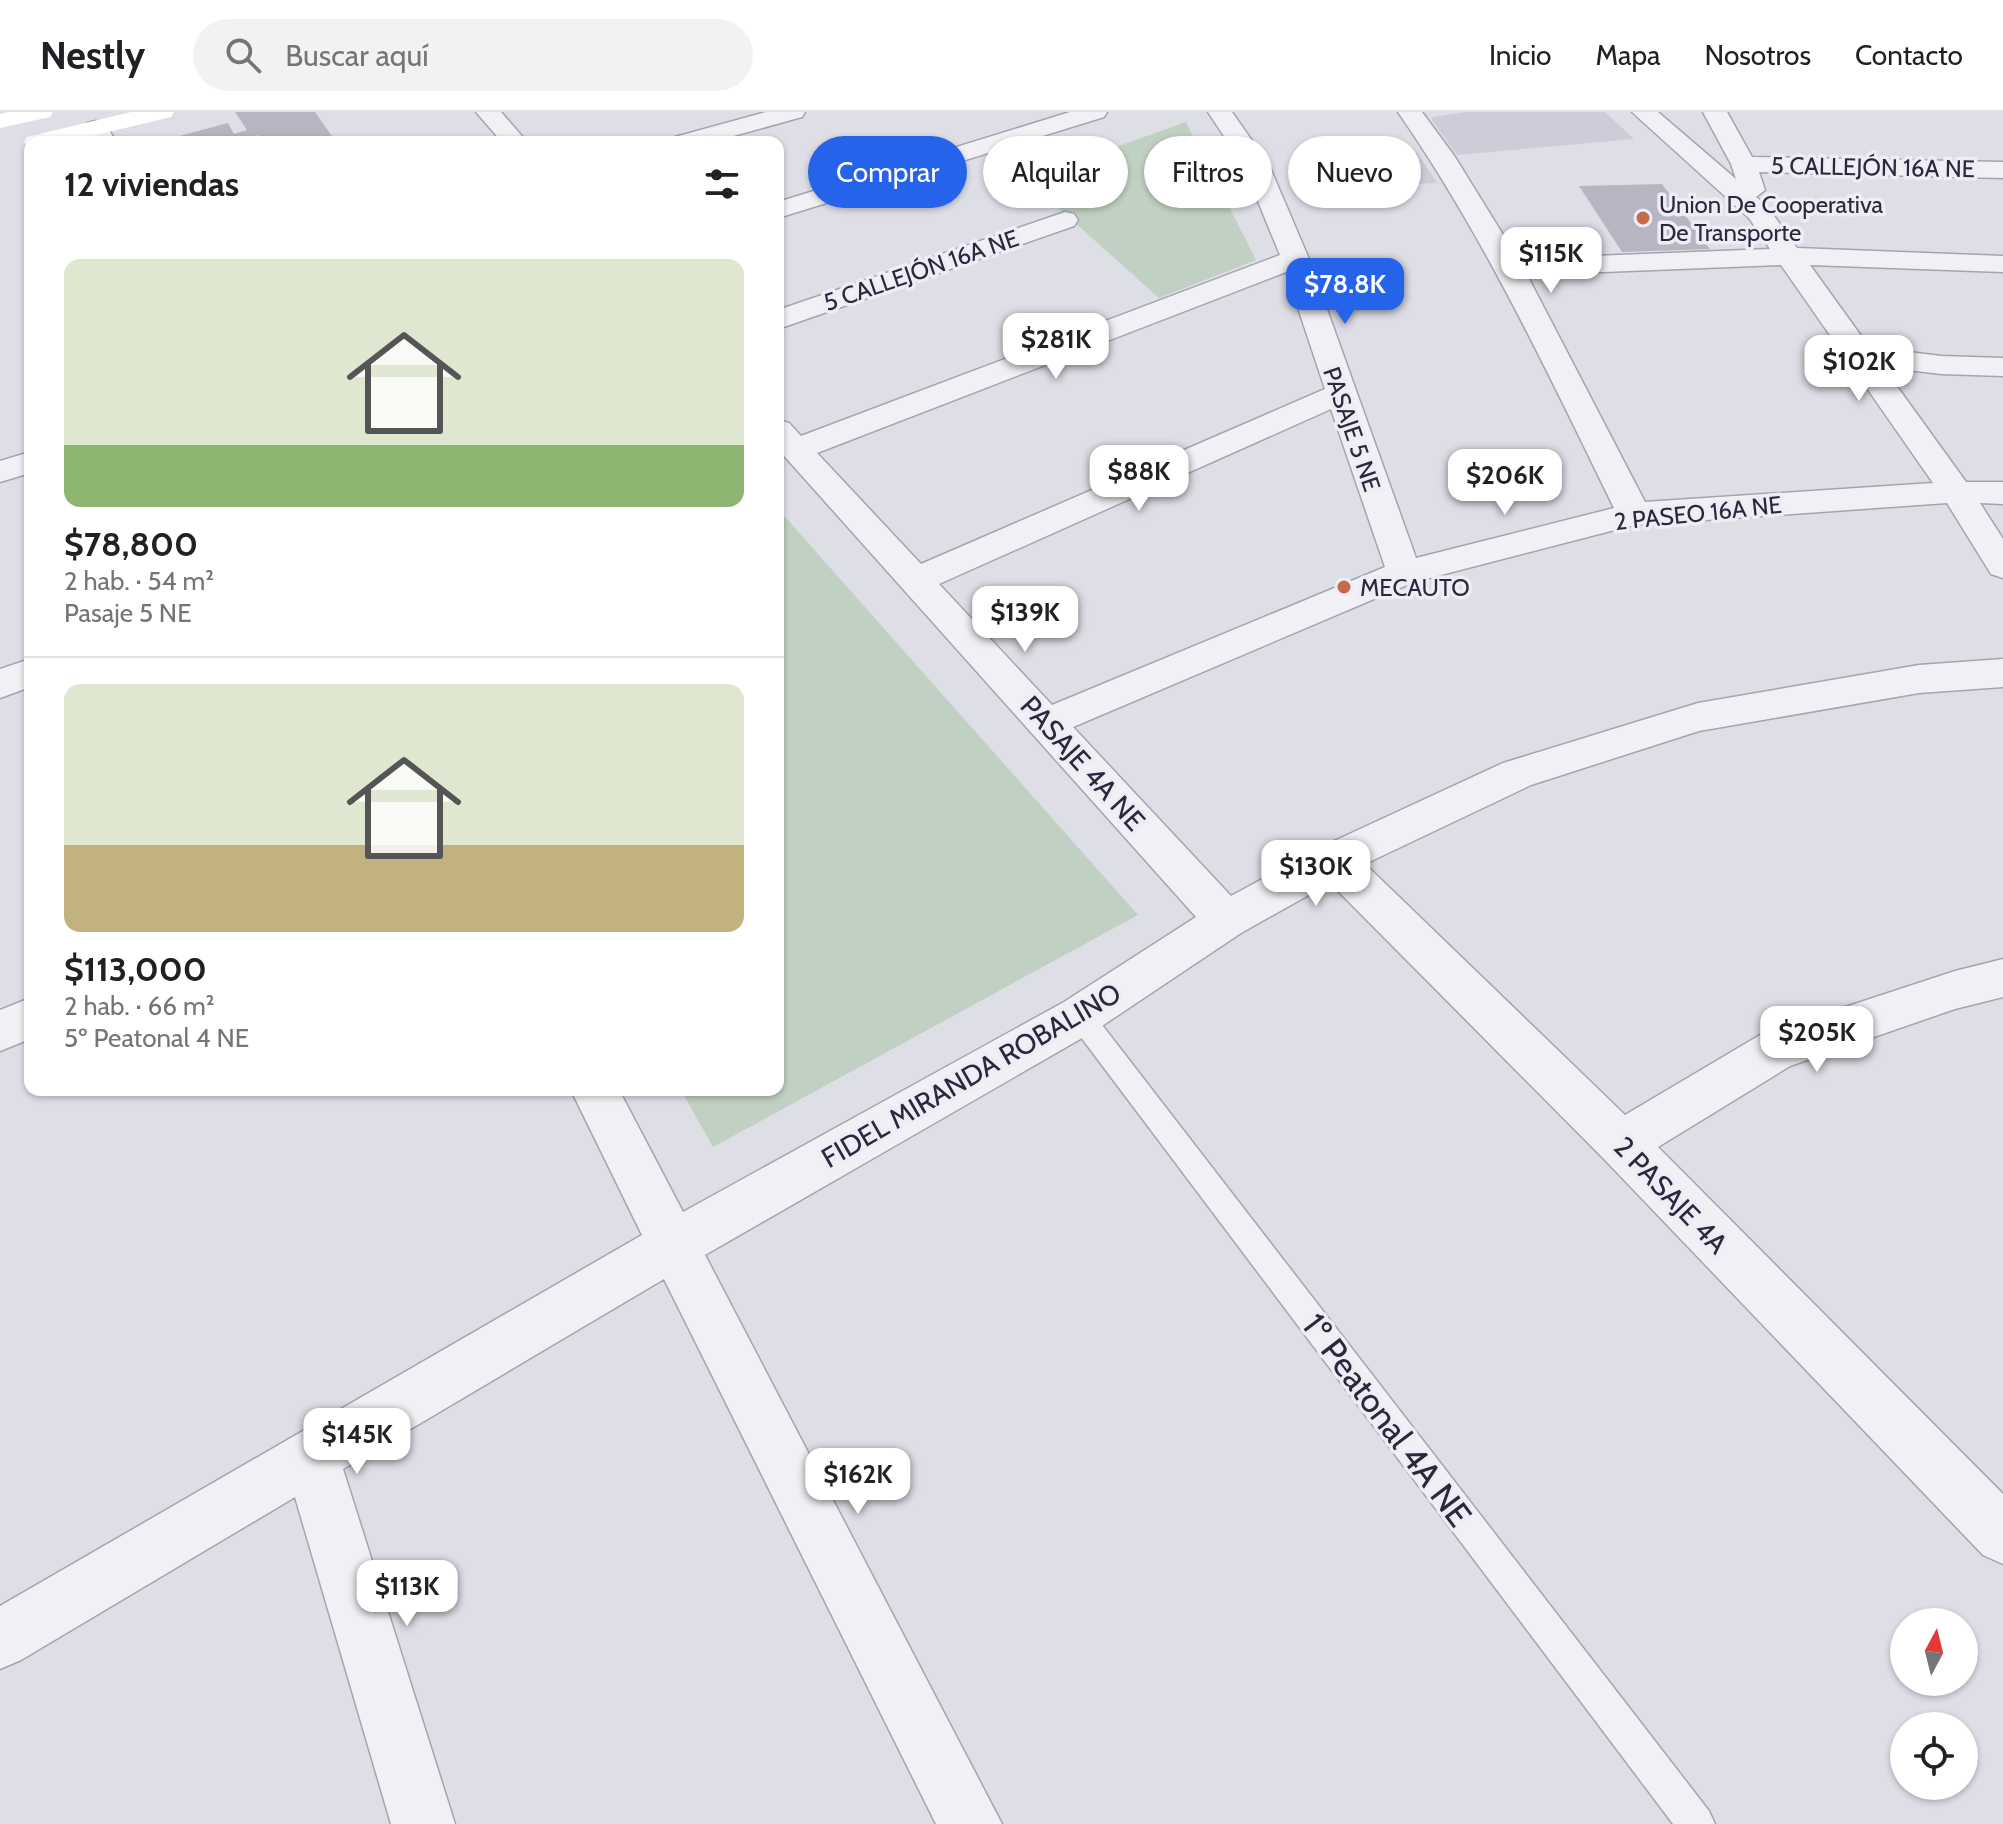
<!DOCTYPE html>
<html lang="es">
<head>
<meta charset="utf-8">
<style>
  body { margin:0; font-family:Cabin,sans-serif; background:#f2f2f2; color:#202124; height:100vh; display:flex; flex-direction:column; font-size:30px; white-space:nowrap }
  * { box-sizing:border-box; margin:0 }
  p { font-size:26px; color:#757577 }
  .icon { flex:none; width:44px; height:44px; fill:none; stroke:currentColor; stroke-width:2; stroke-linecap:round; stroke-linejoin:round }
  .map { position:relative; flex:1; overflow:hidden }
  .details { position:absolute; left:24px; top:24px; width:760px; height:960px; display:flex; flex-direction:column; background:#fff; border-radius:16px; box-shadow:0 2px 6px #0004 }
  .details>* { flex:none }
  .guide { position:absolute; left:808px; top:24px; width:760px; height:72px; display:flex; gap:16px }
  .needle { width:52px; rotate:7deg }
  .buttons { position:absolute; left:1890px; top:1496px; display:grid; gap:16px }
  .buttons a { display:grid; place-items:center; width:88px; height:88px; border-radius:50%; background:#fff; box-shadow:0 2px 6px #0004; font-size:40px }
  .price { position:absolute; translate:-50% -68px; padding:0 18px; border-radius:16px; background:#fff; color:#222; font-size:26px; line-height:52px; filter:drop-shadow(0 2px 4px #0008) }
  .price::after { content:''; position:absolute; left:50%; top:48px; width:24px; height:18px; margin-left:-12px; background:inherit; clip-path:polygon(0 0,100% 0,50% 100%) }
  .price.active { background:#2563eb; color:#fff }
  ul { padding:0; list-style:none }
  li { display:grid; align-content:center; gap:16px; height:424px; padding:0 40px }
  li+li { border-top:2px solid #e0e0e0 }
  li span { display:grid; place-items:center; height:248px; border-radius:16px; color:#555 }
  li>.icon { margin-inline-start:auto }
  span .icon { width:144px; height:144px; fill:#fffc; stroke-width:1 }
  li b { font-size:34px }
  h2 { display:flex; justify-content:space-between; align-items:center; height:96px; padding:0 40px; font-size:34px }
  .chip { padding:0 28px; border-radius:36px; background:#fff; box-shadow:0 2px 6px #0004; font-size:28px; line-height:72px }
  .chip.active { background:#2563eb; color:#fff }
  header { display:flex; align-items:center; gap:48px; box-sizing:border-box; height:112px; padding:0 40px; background:#fff; border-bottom:2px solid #e0e0e0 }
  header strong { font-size:38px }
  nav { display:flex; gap:44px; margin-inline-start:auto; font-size:28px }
  .search { width:560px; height:72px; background:#f2f2f2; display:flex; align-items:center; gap:20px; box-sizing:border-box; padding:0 28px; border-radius:44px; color:#757577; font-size:30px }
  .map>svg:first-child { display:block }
  .built { fill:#cdccd8 }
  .green { fill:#c0d0c2 }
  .building { fill:#b6b6c3 }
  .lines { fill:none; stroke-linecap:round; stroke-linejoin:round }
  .service-casing { stroke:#a4a4b1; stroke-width:3 }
  .minor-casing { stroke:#a4a4b1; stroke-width:3 }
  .service { fill:#f1f1f5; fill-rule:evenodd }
  .minor { fill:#f1f1f5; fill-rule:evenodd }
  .secondary { fill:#fff; fill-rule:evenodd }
  .poi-dot { fill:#c56a4a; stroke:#ededf5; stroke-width:3 }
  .labels { text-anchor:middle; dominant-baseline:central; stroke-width:7; stroke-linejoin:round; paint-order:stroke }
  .far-street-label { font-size:24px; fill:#29283d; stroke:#ededf5 }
  .far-poi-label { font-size:24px; fill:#29283d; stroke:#ededf5; text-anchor:start }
  .street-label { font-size:28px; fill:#29283d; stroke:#ededf5 }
  .near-street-label { font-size:34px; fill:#29283d; stroke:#ededf5 }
</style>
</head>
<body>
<header>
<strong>Nestly</strong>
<div class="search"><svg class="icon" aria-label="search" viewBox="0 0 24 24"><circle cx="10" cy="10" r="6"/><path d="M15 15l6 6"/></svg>Buscar aquí</div>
<nav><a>Inicio</a><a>Mapa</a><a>Nosotros</a><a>Contacto</a></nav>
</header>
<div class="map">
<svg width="2003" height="1712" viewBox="0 0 2003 1712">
  <rect width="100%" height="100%" fill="#dedee7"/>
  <path class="built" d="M 1466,0 L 1605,0 L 1634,27 L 1457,43 L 1432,8 L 1433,5 Z
    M 1417,40 L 1437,71 L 1371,74 L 1353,42 Z"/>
  <path class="green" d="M 1186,10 L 1256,148 L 1159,186 L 1026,67 Z
    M 778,397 L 1138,803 L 713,1035 L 681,978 L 778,978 Z"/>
  <path class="building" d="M 235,0 L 315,0 L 336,30 L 263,30 L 258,23 L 234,30 L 157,30 L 228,11 L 234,22 L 247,18 Z
    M 1662,72 L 1710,137 L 1622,140 L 1579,74 Z"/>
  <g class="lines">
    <defs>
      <path id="service" d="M 1080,892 L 1089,896 L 1709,1699 L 1715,1712 L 1673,1712 L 1071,912 L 1067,904 L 1071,896 Z"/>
      <path id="minor" d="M 476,0 L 501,0 L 527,30 L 502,30 Z
        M 766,0 L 805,0 L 802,5 L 712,30 L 672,30 L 675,25 Z
        M 1070,0 L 1107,0 L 1104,5 L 778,106 L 778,90 Z
        M 1208,0 L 1232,0 L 1269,53 L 1309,147 L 1416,446 L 1614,396 C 1547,259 1485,126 1398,0 L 1422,0 L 1455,45 L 1518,147 L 1770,137 L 1749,106 L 1632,0 L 1658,0 L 1736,67 L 1731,52 L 1703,0 L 1727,0 L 1752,45 L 2003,50 L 2003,66 L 1759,60 L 1765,78 L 1756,85 L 1767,94 L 1797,136 L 2003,144 L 2003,160 L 1810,153 L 1869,235 L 1941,244 L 2003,246 L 2003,264 L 1941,262 L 1883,255 L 1966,370 L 2003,370 L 2003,392 L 1980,391 L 2003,427 L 2003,466 L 1991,462 L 1947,391 L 1634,413 L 1414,470 L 1073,615 L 1231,784 L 1319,736 L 1503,651 L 1698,591 L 1919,553 L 2003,547 L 2003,575 L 1919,581 L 1699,619 L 1531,673 L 1365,752 L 1625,1003 L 1760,923 L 1955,859 L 2003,847 L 2003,885 L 1955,897 L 1790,954 L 1658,1035 L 2003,1382 L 2003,1452 L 1983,1443 L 1604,1047 L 1330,771 L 1241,821 L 1096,918 L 705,1143 L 1002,1712 L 936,1712 L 664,1167 L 343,1357 L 455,1712 L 391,1712 L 295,1385 L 21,1548 L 0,1557 L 0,1494 L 642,1123 L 571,978 L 619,978 L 683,1100 L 1064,890 L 1196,805 L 778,337 L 778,308 L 789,311 L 801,324 L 1280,143 L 1243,53 ZM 1781,153 L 1933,371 L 1645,390 L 1527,163 ZM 1286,160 L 1325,277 L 921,452 L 817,341 ZM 1331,297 L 1385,455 L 1052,593 L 939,472 Z
        M 96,9 L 105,11 L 116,30 L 92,30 L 84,16 L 87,11 Z
        M 1065,100 L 1074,102 L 1078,108 L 1074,114 L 778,217 L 778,198 Z
        M 30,340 L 30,361 L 0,370 L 0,349 Z
        M 30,547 L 30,575 L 0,586 L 0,557 Z
        M 30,886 L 30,927 L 0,939 L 0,898 Z"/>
    </defs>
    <use href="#service" class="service-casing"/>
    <use href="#minor" class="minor-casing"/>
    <use href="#service" class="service"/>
    <use href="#minor" class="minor"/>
    <path class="secondary" d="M 8,0 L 53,0 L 50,5 L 0,16 L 0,2 Z
      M 131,0 L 174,0 L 171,5 L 67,30 L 30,30 L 30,36 L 24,30 L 27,25 Z"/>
  </g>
  <g class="poi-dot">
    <circle cx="1643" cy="106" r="8"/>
    <circle cx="1344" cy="475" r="8"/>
  </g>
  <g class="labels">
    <g class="far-street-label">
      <text transform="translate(1873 55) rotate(1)">5 CALLEJÓN 16A NE</text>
      <text transform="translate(921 158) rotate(-19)">5 CALLEJÓN 16A NE</text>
      <text transform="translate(1352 317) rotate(71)">PASAJE 5 NE</text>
      <text transform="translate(1698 401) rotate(-6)">2 PASEO 16A NE</text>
    </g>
    <g class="far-poi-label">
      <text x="1659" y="92">Union De Cooperativa<tspan x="1659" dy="28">De Transporte</tspan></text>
      <text x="1360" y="475">MECAUTO</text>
    </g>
    <g class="street-label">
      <text transform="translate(1083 651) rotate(48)">PASAJE 4A NE</text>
      <text transform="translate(971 963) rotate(-30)">FIDEL MIRANDA ROBALINO</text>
      <text transform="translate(1671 1083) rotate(46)">2 PASAJE 4A</text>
    </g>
    <g class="near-street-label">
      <text transform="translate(1387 1308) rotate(53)">1º Peatonal 4A NE</text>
    </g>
  </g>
</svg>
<div class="buttons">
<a><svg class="needle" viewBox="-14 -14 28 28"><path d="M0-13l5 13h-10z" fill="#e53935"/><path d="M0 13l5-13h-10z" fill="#757577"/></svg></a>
<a><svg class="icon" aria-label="locate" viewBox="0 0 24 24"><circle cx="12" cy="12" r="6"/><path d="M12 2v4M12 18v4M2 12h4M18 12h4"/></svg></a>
</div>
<b class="price" style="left:1551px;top:183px">$115K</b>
<b class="price active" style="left:1345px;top:214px">$78.8K</b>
<b class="price" style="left:1056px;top:269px">$281K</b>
<b class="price" style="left:1859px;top:291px">$102K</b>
<b class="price" style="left:1139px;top:401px">$88K</b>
<b class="price" style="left:1505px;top:405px">$206K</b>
<b class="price" style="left:1025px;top:542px">$139K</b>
<b class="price" style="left:1316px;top:796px">$130K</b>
<b class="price" style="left:1817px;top:962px">$205K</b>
<b class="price" style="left:357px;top:1364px">$145K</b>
<b class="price" style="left:858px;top:1404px">$162K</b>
<b class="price" style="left:407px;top:1516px">$113K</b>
<div class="guide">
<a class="chip active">Comprar</a>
<a class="chip">Alquilar</a>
<a class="chip">Filtros</a>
<a class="chip">Nuevo</a>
</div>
<section class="details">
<h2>12 viviendas<svg class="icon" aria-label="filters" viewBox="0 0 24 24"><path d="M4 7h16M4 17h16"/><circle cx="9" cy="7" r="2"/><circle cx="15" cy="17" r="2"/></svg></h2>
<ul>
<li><span style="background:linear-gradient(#dfe7d0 75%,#8fb573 0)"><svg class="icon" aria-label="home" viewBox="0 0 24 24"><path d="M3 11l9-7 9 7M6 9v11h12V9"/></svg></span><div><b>$78,800</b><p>2 hab. · 54 m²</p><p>Pasaje 5 NE</p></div></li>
<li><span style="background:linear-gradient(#dfe7d0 65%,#c2b280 0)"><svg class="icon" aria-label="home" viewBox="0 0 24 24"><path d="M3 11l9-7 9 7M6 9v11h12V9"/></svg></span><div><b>$113,000</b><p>2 hab. · 66 m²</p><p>5º Peatonal 4 NE</p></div></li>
</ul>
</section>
</div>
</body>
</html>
